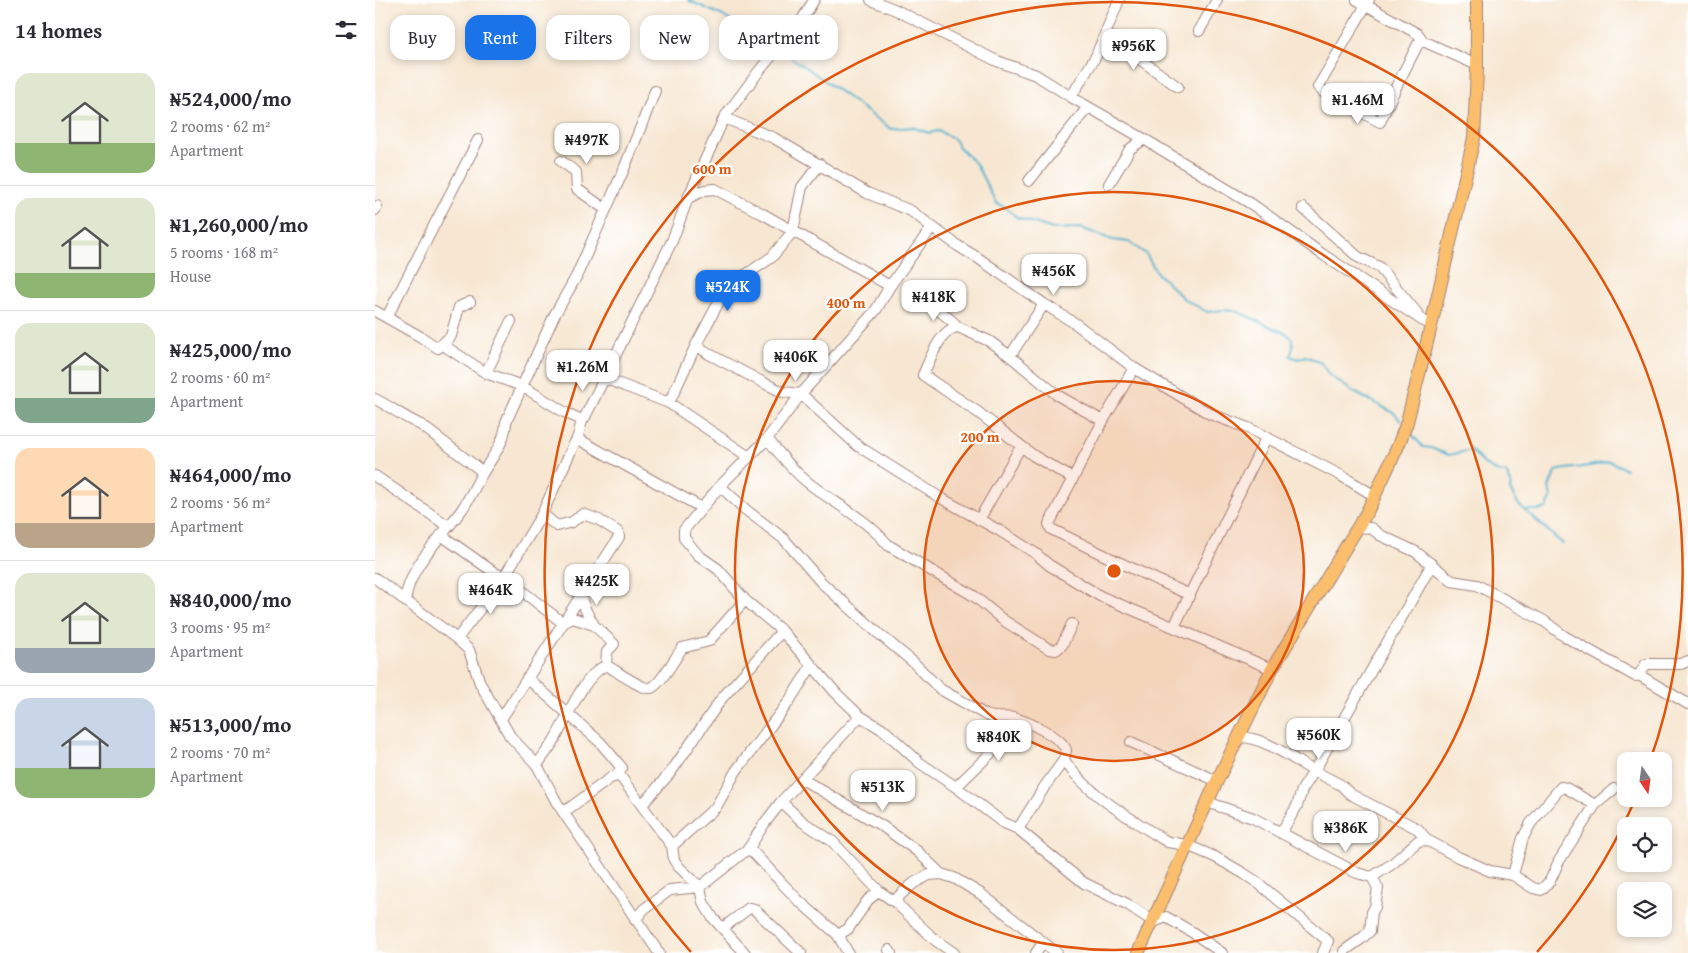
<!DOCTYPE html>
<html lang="en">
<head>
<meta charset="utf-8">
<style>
  body { margin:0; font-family:"Gentium Book Plus",serif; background:#f2f2f3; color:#2b2b33; height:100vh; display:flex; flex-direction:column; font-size:19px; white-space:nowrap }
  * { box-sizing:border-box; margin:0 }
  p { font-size:16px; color:#7c7c81 }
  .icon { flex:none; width:28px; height:28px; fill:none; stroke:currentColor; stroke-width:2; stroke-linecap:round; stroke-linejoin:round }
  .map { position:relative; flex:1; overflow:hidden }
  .details { display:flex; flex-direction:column; background:#fff; width:375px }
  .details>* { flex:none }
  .guide { position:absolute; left:15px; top:15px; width:475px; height:45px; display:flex; gap:10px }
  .needle { width:32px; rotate:167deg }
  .controls { position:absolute; left:1242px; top:752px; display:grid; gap:10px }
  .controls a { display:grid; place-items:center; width:55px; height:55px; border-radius:10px; background:#fff; box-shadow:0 2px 8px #0003; font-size:25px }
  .price { position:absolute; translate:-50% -42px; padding:0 11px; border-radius:10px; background:#fff; color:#222; font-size:16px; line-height:32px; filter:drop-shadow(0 1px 2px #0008) }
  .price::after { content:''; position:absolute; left:50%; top:30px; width:15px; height:11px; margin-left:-8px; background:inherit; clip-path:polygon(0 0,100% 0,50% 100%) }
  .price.active { background:#1a73e8; color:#fff }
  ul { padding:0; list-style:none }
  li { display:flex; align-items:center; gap:15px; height:125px; padding:0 15px }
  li+li { border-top:1px solid #e1e1e2 }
  li span { display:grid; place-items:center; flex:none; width:140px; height:100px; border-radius:15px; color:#555 }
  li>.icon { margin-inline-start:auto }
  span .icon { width:60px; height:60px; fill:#fffc; stroke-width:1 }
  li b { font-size:21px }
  h2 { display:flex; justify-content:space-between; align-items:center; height:60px; padding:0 15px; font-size:21px }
  .chip { padding:0 18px; border-radius:15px; background:#fff; box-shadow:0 2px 8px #0003; font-size:18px; line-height:45px }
  .chip.active { background:#1a73e8; color:#fff }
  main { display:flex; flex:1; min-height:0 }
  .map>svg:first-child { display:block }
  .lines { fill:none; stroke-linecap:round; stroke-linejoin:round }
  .stream { stroke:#4eafcd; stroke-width:2 }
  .minor-casing { stroke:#a0837e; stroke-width:12 }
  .major-casing { stroke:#a0837e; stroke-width:14 }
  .minor { stroke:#fff; stroke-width:10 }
  .major { stroke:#fabe6d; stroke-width:12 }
  .ring { fill:none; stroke:#e0560e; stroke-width:2.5 }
  .centre { fill:#e0560e; stroke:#fff; stroke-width:2.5 }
  .ring-label { font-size:15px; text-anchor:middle; font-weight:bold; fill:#e0560e; stroke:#fff; stroke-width:4.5; stroke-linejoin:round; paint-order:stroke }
</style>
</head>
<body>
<main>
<section class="details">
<h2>14 homes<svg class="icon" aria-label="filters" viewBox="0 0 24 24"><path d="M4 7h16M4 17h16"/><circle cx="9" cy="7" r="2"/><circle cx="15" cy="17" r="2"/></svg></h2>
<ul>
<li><span style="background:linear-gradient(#dfe7d0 70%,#8fb573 0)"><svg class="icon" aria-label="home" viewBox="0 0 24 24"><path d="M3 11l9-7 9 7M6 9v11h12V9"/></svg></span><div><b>₦524,000/mo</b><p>2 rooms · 62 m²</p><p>Apartment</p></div></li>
<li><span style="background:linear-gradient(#dfe7d0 75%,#8fb573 0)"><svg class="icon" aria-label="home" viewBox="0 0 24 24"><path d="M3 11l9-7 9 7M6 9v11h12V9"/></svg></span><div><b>₦1,260,000/mo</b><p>5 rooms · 168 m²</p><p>House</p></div></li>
<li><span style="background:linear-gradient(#dfe7d0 75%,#7fa58c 0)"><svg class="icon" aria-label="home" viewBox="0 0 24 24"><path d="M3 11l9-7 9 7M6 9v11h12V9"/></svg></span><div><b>₦425,000/mo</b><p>2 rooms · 60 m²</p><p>Apartment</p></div></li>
<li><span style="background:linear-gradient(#ffd9b3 75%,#b9a48a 0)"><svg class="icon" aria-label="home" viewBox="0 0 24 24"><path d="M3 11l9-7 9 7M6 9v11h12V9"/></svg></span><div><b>₦464,000/mo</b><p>2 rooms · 56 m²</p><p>Apartment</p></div></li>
<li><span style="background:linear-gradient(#dfe7d0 75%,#9aa5b1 0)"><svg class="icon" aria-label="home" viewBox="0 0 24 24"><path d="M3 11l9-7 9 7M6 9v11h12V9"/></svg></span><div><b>₦840,000/mo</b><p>3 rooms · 95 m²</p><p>Apartment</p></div></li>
<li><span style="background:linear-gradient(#c9d6e8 70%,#8fb573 0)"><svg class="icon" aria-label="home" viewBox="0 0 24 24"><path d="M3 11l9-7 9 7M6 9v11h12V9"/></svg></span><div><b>₦513,000/mo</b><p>2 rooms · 70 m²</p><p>Apartment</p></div></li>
</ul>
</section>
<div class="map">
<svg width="1313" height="953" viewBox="0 0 1313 953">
  <rect width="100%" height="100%" fill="#fff"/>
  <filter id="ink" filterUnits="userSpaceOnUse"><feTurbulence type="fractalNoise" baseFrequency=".02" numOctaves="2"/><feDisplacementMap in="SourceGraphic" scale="10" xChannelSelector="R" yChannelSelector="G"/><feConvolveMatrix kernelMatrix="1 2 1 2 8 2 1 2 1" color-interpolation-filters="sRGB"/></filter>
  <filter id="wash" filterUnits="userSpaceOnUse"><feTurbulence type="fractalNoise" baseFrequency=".0096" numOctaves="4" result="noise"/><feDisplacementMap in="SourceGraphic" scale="20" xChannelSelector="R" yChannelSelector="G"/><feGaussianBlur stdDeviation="1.12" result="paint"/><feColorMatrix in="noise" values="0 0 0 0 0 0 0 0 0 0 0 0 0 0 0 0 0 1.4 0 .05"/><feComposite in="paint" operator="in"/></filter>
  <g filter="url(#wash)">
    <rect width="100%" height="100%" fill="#f7e7d2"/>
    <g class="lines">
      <path class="stream" d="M 313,0 L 348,16 L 400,47
        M 406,51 L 435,70 L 516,129 L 537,127 L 554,133 L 563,131 L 578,138 L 583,146 L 601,164 L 621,203 L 633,209 L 641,217 L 678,229 L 706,228 L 738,240 L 754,242 L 771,254 L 782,273 L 809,299 L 832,312 L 847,310 L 861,311 L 912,334 L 917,339 L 918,348 L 915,356 L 923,359 L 931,356 L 946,363 L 954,375 L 977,391 L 1019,413 L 1026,421
        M 1034,431 L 1048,447 L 1056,448 L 1074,455 L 1096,450 C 1106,462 1116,472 1131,473 L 1136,482 L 1135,490 L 1143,504 L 1188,544
        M 1151,510 L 1164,510 L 1172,508 L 1176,498 L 1174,487 L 1181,471 C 1198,467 1216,468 1234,461 L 1251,469"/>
    </g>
  </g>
  <g filter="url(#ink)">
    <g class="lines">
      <defs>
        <path id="minor" d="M 496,0 L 521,10 L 622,61 L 661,75 L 696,97
          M 744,0 L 721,56 L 696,97 L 769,139 L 878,205 L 947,254 L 1056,326
          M 982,0 L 1043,34 L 1048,41
          M 994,0 L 943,87 L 956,99 L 980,109 L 1005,122 L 1023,83 L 1043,44 L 1048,41 L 1102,65
          M 824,31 L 842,0
          M 730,34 L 803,87
          M 349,118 L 399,138 L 492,193 L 536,211 L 583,246 L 603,258 L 669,304 L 701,324 L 759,368 L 835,414 L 873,428 L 965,475 L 1000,496
          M 186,161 L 201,172 L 202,189 L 230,209
          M 654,181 L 713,107
          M 734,184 L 755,149 L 769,139
          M 313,198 L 330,190 L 340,189 L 388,214 L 515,286
          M 928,208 L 983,257 L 1004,267 L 1042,313
          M 0,210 L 2,206
          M 557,227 L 515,286 L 501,310 L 426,394 L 392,439 L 345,486 L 309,530 L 309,538 L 323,555 L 343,569 L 370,600 L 407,631 L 461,693 L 485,716 L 510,731 L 545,763 L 581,787 L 627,822 L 643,829 L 709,883 L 752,904 L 779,922 L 791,917 L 817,932 L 847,953
          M 552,300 C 562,310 573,316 583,327
          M 0,311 L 46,337 L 63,348 L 76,336 L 84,307 L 95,302
          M 12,317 L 103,140
          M 68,345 L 111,373 L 147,386 L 189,412 L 207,420
          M 321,345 L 334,354 L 391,384 L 408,392 L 426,394 L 483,446 L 564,497 L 625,531 L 660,553 L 674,565 L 725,596 L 897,669
          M 635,356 L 669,304
          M 759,368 L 728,421 L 674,524 L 676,529 L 739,560 L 815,595
          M 111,373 L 136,321
          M 229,378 L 294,403 L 374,457
          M 0,399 C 16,407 30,418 46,425 L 108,472
          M 294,403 L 321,345 L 347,296 L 356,285 L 397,257 L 418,231 L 427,187 L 445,164
          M 203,439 L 327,508
          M 392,439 C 405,453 416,469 431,481 C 458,503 491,518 513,545 L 599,596 L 628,620 L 674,649 L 681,650 L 687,645 L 697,624
          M 0,476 L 73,526
          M 697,478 L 659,456 L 604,413 L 548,375 C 555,360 565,329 583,327 L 614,341 L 635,356 L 682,395 L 728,421
          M 345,486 L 371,510 L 409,539 L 446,582 L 503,633 L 538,662 L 565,689 L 611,715 C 621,719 629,716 639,718 C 652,721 687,737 691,750 L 689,760 C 712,794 752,816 786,838 L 793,842 L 812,845 L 840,857 L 868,873 L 883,883 L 953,941 L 948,953
          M 604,520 L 646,446
          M 983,527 L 996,528 L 1005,535 L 1041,552 L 1077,581 L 1102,585 L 1169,621 L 1189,636 L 1260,676 L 1264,675 L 1271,664 L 1306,664 L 1313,661
          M 66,535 L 120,573 L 129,577 L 188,623 L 198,618 L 219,625 L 239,644 L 232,652 L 231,665
          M 1057,564 L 939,771 L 966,785 L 975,794 L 1043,829 L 1052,840 L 1083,857 L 1115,871 L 1138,875 L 1158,888 L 1166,890 L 1175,881 L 1184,861 L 1220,805 L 1239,789
          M 0,578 L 82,639 L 94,650 L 105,683 L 135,736 L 162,765 L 182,803 L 284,953
          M 205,597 L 212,613 L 219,625
          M 30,601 C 35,563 68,537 88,508 C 95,497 101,485 107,474 C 117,457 130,443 131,422 L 179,316 L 201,277 L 249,169 L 280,91
          M 799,627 L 891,438
          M 82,639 L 129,577 L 167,514 L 199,444 C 206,436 203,424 210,417 L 297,241 L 313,198 L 349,118 L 384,71 L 428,18 L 439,0
          M 1264,675 L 1313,704
          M 152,678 L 225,742 L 247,768 L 241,776
          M 126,719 L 244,537 L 243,532 L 224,520 L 208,514 L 197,522 L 182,526 L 167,514
          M 864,737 C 887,736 918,759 939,771 L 927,790 L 922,806 L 906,833
          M 756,742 L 842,781
          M 162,765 C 168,756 175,748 180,739 C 193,717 207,677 231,665 C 240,670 267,690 276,688 C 285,685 301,657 307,648 L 334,641 L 370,600
          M 427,779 L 507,826 L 542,851 L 566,874
          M 581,787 L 615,754 L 621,739 L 619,718
          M 406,802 L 428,822 L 457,841 L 504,891 L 521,903 L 560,940 L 579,953
          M 832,802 L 878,818 L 982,873 L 997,877 L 1003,888 L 1000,907 L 997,912 L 995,931 L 986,939 L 969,951
          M 267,805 L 296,772 L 347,698 L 407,631
          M 189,812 L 237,777 L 245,776 L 297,846 L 299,860 L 303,866 L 325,887 L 328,902 L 338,918 L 370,953
          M 643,829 L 670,786 L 689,760
          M 297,846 L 341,807 L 361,771 L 413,703 L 437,665
          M 374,848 L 423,900 L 463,935 L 473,953
          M 1138,875 L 1148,838 L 1156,823 L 1186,787 L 1191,788 L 1220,805
          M 997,877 L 1017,864 L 1043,841 L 1052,840
          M 521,903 L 524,896 L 539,883 L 554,875 L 566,874 L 579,878 L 606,894 L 682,953
          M 260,920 L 269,909 L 295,890 L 325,887 L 374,848 L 389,824 L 406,802 L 485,716
          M 348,928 L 374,908 L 379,909 L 426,953
          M 463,935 L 473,929 L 493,900 L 504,891
          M 514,950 L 516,953
          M 661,953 L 668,943"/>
        <path id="major" d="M 763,953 L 842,781 L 897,669 L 992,512 L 1023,446 L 1032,422 L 1056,326 L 1099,138 L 1102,69 L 1102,0"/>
      </defs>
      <use href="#minor" class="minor-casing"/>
      <use href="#major" class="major-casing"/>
      <use href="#minor" class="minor"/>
      <use href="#major" class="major"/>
    </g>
  </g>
  <circle cx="739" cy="571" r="190" fill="#e0560e" fill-opacity=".12"/>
  <g class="ring">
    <circle cx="739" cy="571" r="190"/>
    <circle cx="739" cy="571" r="379"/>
    <path d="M1259 802A569 569 0 0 1 1162 952M316 952A569 569 0 1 1 1275 761"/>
  </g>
  <circle cx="739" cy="571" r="8" class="centre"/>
  <g class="ring-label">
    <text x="337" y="174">600 m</text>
    <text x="471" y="308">400 m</text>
    <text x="605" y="442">200 m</text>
  </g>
</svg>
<div class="controls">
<a><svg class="needle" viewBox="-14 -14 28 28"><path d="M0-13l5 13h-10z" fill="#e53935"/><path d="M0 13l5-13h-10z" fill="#7c7c81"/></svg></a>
<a><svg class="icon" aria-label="locate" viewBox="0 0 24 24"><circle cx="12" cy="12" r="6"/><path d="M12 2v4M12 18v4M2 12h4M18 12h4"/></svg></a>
<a><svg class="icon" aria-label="layers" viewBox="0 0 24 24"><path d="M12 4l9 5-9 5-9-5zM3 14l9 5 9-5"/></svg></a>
</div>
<b class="price" style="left:759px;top:71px">₦956K</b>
<b class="price" style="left:983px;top:125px">₦1.46M</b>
<b class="price" style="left:212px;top:165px">₦497K</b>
<b class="price" style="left:679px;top:296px">₦456K</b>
<b class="price active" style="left:353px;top:312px">₦524K</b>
<b class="price" style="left:559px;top:322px">₦418K</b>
<b class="price" style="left:421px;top:382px">₦406K</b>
<b class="price" style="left:208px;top:392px">₦1.26M</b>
<b class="price" style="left:222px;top:606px">₦425K</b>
<b class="price" style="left:116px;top:615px">₦464K</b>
<b class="price" style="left:944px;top:760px">₦560K</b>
<b class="price" style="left:624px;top:762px">₦840K</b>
<b class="price" style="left:508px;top:812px">₦513K</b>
<b class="price" style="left:971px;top:853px">₦386K</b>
<div class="guide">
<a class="chip">Buy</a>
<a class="chip active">Rent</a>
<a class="chip">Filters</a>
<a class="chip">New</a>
<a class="chip">Apartment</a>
</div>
</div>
</main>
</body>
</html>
